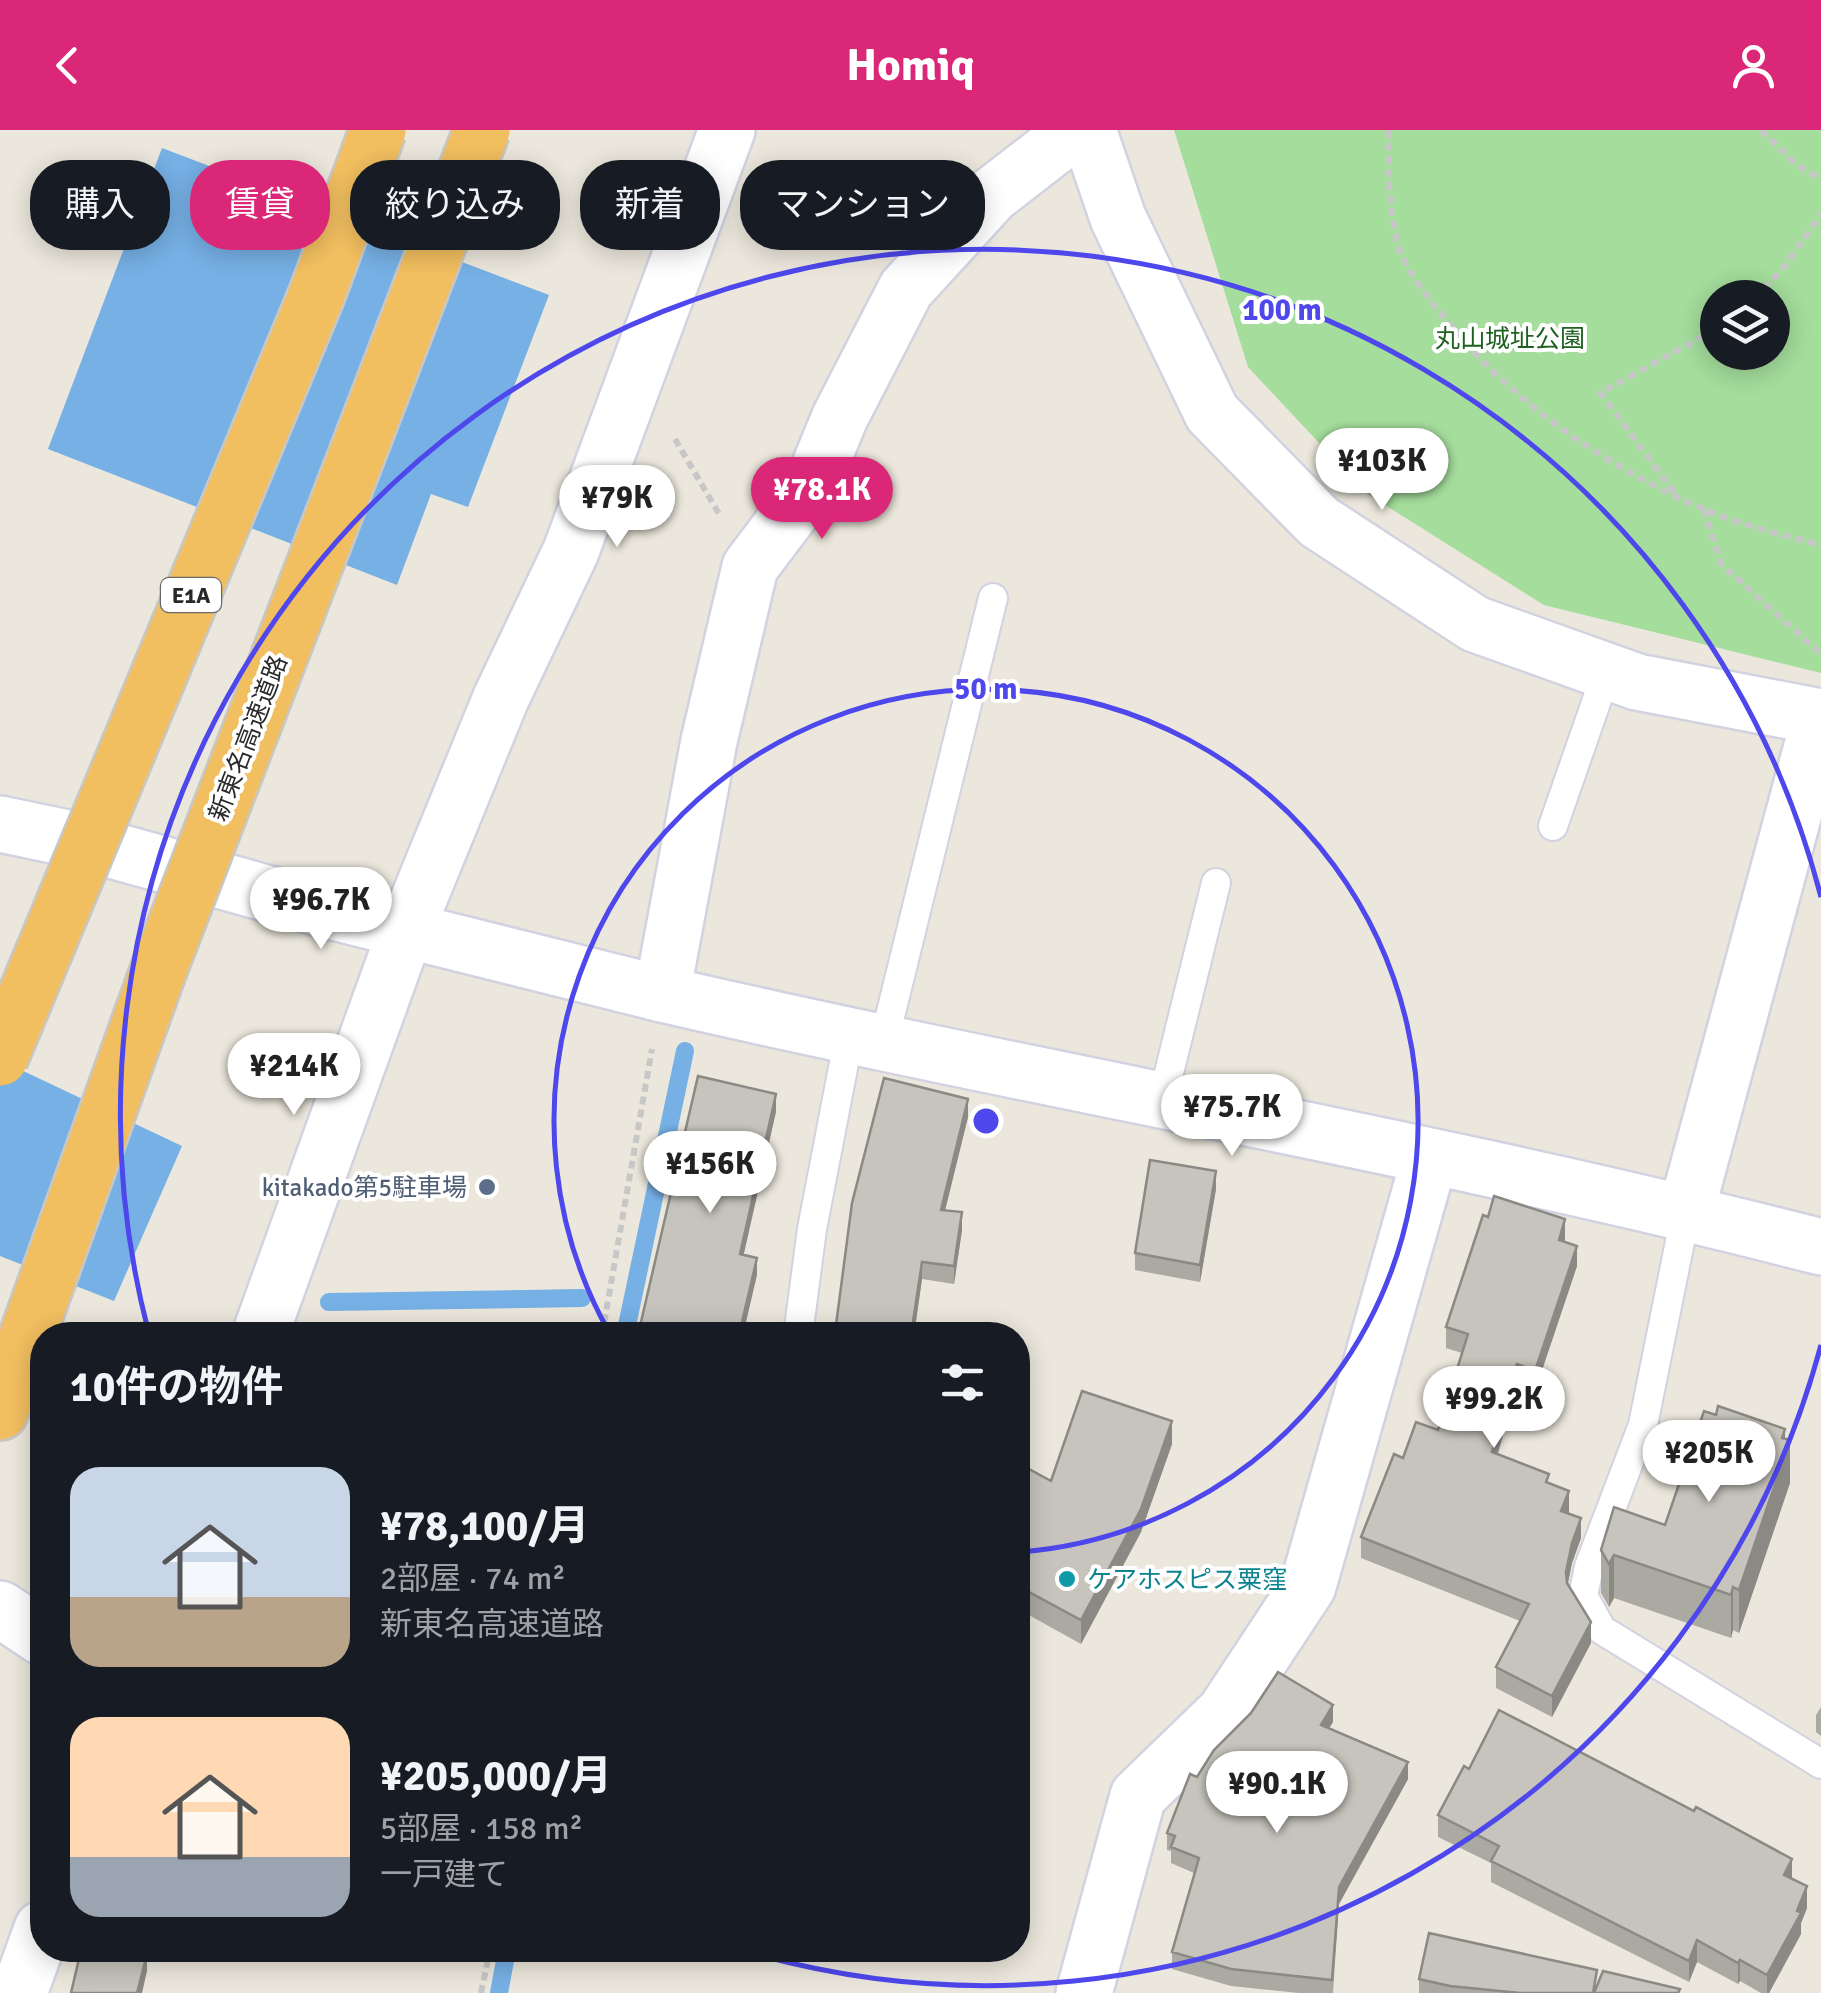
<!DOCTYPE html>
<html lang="ja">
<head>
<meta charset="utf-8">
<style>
  body { margin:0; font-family:Signika,"Noto Sans JP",sans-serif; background:#20242c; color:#f1f3f6; height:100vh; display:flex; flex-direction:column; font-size:38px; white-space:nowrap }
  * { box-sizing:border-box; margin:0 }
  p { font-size:32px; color:#9ea1a6 }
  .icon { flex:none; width:55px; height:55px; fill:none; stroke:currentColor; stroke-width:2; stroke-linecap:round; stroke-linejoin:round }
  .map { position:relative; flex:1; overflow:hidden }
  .side { position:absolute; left:30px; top:1192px; width:1000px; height:640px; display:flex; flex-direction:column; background:#171b24; border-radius:40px; box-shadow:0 5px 25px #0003 }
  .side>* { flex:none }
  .banner { position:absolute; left:30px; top:30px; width:1000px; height:90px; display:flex; gap:20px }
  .buttons { position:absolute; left:1700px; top:150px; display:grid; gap:20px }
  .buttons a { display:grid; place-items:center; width:90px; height:90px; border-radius:50%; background:#171b24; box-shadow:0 5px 25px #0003; font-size:50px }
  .price { position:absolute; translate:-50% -85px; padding:0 22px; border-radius:35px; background:#fff; color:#222; font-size:32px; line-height:65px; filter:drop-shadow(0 2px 5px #0008) }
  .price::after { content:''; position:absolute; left:50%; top:60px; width:30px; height:22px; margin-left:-15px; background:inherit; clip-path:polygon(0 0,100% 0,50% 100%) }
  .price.selected { background:#db2777; color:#fff }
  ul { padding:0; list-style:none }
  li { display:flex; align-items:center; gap:30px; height:250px; padding:0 40px }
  li span { display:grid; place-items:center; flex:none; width:280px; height:200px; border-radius:30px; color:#555 }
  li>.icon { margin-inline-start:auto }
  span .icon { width:120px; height:120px; fill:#fffc; stroke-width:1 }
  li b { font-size:42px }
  h2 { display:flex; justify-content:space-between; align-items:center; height:120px; padding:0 40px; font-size:42px }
  .chip { padding:0 35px; border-radius:40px; background:#171b24; box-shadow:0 5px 25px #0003; font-size:35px; line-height:90px }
  .chip.selected { background:#db2777; color:#fff }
  header { display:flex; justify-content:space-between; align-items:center; height:130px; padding:0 40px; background:#db2777; color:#fff; font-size:45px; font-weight:800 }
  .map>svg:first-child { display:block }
  .green { fill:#a4dd9c; fill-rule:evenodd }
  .water { fill:#76b0e5 }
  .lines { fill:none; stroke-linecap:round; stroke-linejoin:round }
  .stream { stroke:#76b0e5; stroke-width:18 }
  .service-casing { stroke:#d2d2e1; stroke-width:32 }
  .minor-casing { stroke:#d2d2e1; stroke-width:60 }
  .tertiary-casing { stroke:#d2d2e1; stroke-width:60 }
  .motorway-casing { stroke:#c7c7c7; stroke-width:60 }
  .path { stroke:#c7c7c7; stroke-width:6; stroke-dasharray:8 5; stroke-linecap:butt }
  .service { stroke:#fff; stroke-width:28 }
  .minor { stroke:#fff; stroke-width:55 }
  .tertiary { stroke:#fff; stroke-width:55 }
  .motorway { stroke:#f2bf60; stroke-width:55 }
  .motorway-bridge-casing { stroke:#c7c7c7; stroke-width:60; stroke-linecap:butt }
  .motorway-bridge { stroke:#f2bf60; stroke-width:55 }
  .wall { fill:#aaa9a2 }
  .shaded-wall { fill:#8b8984 }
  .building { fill:#c6c4bc; stroke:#8b8984; stroke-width:2.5 }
  .ring { fill:none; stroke:#4d47ec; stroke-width:5 }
  .service-dot { fill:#5c6f8a; stroke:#fff; stroke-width:4 }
  .culture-dot { fill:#0f9aa8; stroke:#fff; stroke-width:4 }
  .labels { text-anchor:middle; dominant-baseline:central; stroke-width:8; stroke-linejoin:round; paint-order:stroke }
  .shield { fill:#fff; stroke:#696969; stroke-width:2.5 }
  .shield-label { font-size:22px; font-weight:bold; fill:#292929 }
  .park-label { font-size:25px; fill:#1f6120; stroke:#fff }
  .street-label { font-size:25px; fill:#292929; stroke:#fff }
  .service-label { font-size:25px; fill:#4e5e75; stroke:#fff; text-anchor:end }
  .culture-label { font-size:25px; fill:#0d838f; stroke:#fff; text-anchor:start }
  .centre { fill:#4d47ec; stroke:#fff; stroke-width:5 }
  .ring-label { font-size:30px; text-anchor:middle; font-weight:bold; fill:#4d47ec; stroke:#fff; stroke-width:8; stroke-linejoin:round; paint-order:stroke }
</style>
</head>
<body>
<header><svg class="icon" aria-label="back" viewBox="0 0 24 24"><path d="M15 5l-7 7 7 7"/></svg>Homiq<svg class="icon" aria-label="person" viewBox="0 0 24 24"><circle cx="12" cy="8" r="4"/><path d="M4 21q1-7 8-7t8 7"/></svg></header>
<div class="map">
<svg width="1821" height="1863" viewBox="0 0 1821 1863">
  <rect width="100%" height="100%" fill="#ebe7dc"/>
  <path class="green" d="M 1174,0 L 1821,0 L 1821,543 L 1544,475 L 1366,363 L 1248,237 ZM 1718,168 L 1772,168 L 1772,222 L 1718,222 Z"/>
  <path class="water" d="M 162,18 L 549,165 L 468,377 L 431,364 L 397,455 L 48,319 Z
    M 0,930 L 182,1016 L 114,1171 L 0,1126 Z"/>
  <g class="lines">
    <path class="stream" d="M 329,1172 L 582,1168
      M 625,1205 L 685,921
      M 499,1863 L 507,1820"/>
    <defs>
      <path id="service" d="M 1553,696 L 1607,541
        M 883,915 L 993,468
        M 1162,971 L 1216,753
        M 1686,1082 L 1643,1295 L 1589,1437 L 1583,1466 L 1602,1500 L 1821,1634
        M 798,1205 L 812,1099 L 849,907"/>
      <path id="minor" d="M 1076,0 L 992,65 L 906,159 L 840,287 L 812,355 L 750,437 L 709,611 L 662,864 C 1047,953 1438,1018 1821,1117
        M 1088,0 L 1118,88 L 1212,283 L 1319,392 L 1475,494 L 1637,552 L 1821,587
        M 1686,1082 L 1820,587
        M 0,1479 L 42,1507
        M 1084,1863 L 1138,1666 L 1225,1582 L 1308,1456 L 1430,1027"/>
      <path id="tertiary" d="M 0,694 L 72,709 L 330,781 L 662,864
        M 260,1205 L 406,800 L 501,568 L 571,421 L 727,0
        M 19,1863 L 42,1799"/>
      <path id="motorway" d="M 0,1282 L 159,839"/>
    </defs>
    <use href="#service" class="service-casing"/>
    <use href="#minor" class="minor-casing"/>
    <use href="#tertiary" class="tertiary-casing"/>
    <use href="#motorway" class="motorway-casing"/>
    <path class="path" d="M 1389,0 C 1388,37 1388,78 1398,114 C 1406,143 1429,168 1447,191 C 1514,274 1606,337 1704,379 C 1741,395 1782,405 1821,415
      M 1761,0 L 1798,36 L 1821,49
      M 1755,168 L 1785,136 L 1821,84
      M 675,309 L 719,384
      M 1674,362 L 1600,263 L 1718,198
      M 1704,379 L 1721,434 L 1821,524
      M 602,1205 L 652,919
      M 481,1863 L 490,1820"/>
    <use href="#service" class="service"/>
    <use href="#minor" class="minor"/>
    <use href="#tertiary" class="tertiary"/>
    <use href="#motorway" class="motorway"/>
    <defs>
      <path id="motorway-bridge" d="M 159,839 L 482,0
        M 0,928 L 317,164 L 378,0"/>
    </defs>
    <use href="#motorway-bridge" class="motorway-bridge-casing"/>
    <use href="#motorway-bridge" class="motorway-bridge"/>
  </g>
  <path class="wall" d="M 968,987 L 945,1080 L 962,1100 L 954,1154 L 922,1149 L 914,1205 L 836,1205 L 836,1195 Z
    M 1216,1059 L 1200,1152 L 1135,1140 L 1135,1123 Z
    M 1565,1112 L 1577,1136 L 1535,1261 L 1517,1255 L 1498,1324 L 1549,1354 L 1569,1382 L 1569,1383 L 1581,1408 L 1572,1433 L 1568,1453 L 1591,1513 L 1552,1587 L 1496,1558 L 1496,1537 L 1520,1491 L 1361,1428 L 1361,1407 L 1403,1328 L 1438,1300 L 1462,1223 L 1446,1218 L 1446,1197 Z
    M 1785,1309 L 1790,1353 L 1739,1503 L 1733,1500 L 1731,1508 L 1614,1468 L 1609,1477 L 1601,1463 L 1601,1420 L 1665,1395 Z
    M 1172,1314 L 1141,1402 L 1081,1514 L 1018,1479 L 1018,1333 L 1051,1351 Z
    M 1821,1577 L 1821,1606 L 1816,1602 L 1816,1585 Z
    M 1333,1592 L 1329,1598 L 1408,1649 L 1339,1774 L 1333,1863 L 1299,1863 L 1231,1856 L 1172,1839 L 1172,1822 L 1194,1743 L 1171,1733 L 1171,1721 L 1167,1720 L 1167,1703 L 1197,1647 Z
    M 1438,1685 L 1792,1749 L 1807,1778 L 1801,1793 L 1801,1804 L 1769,1863 L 1761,1863 L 1740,1851 L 1738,1854 L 1697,1832 L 1689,1852 L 1491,1752 L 1491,1733 L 1438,1707 Z
    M 1419,1849 L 1597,1855 L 1680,1863 L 1419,1863 Z"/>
  <path class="shaded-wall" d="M 776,964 L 776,982 L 740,1141 L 740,1124 Z
    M 968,969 L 968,987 L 941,1097 L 941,1080 Z
    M 1216,1041 L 1216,1059 L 1200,1152 L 1200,1135 Z
    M 962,1082 L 962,1100 L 954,1154 L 954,1136 Z
    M 1565,1089 L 1565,1110 L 1559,1130 L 1559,1110 Z
    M 1577,1116 L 1577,1136 L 1535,1261 L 1535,1241 Z
    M 757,1128 L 757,1145 L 743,1205 L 739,1205 Z
    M 922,1132 L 922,1149 L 914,1205 L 911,1205 Z
    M 1517,1234 L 1517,1255 L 1492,1342 L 1492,1322 Z
    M 1172,1291 L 1172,1314 L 1141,1402 L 1081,1514 L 1081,1490 Z
    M 1785,1299 L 1785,1323 L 1790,1310 L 1790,1353 L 1739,1503 L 1739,1460 Z
    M 1569,1361 L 1569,1382 L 1561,1401 L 1561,1381 Z
    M 1581,1388 L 1581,1408 L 1572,1433 L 1566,1462 L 1566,1442 L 1572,1413 Z
    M 1614,1425 L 1614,1468 L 1609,1477 L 1609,1434 Z
    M 1733,1457 L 1733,1500 L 1731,1508 L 1731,1465 Z
    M 1591,1492 L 1591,1513 L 1552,1587 L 1552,1566 Z
    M 1333,1575 L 1333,1592 L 1321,1612 L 1321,1595 Z
    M 1408,1632 L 1408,1649 L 1339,1774 L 1332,1863 L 1339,1757 Z
    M 1792,1729 L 1792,1750 L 1784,1745 Z
    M 1807,1756 L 1807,1778 L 1801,1793 L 1801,1804 L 1769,1863 L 1767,1863 L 1767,1845 L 1797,1781 Z
    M 1697,1810 L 1697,1832 L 1689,1852 L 1689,1831 Z
    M 147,1824 L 147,1841 L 142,1863 L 137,1863 Z
    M 1740,1830 L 1740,1851 L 1738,1854 L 1738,1833 Z"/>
  <path class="building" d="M 698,946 L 776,964 L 740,1124 L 757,1128 L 739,1205 L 638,1205 Z
    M 884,948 L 968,969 L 941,1080 L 962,1082 L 954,1136 L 922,1132 L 911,1205 L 838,1205 L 840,1196 L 836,1195 L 852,1073 Z
    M 1150,1030 L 1216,1041 L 1200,1135 L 1135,1123 Z
    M 1494,1066 L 1565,1089 L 1559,1110 L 1577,1116 L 1535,1241 L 1517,1234 L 1492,1322 L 1549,1344 L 1546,1352 L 1569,1361 L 1561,1381 L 1581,1388 L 1572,1413 L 1566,1442 L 1567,1453 L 1591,1492 L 1552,1566 L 1496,1537 L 1529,1474 L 1361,1407 L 1394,1324 L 1403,1328 L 1416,1292 L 1438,1300 L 1468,1204 L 1446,1197 L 1483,1085 L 1488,1087 Z
    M 1082,1261 L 1172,1291 L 1141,1379 L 1081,1490 L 1018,1456 L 1018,1333 L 1051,1351 Z
    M 1718,1276 L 1785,1299 L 1782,1308 L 1790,1310 L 1739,1460 L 1733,1457 L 1731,1465 L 1614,1425 L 1609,1434 L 1601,1420 L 1614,1377 L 1665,1395 L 1704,1281 L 1716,1285 Z
    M 1278,1542 L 1333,1575 L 1321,1595 L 1408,1632 L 1339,1757 L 1332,1850 L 1231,1839 L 1172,1822 L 1199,1728 L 1171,1717 L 1175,1706 L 1167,1703 L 1190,1644 L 1197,1647 L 1214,1620 L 1251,1583 Z
    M 1499,1580 L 1694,1681 L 1696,1677 L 1792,1729 L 1784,1745 L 1807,1756 L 1797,1781 L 1801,1783 L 1767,1845 L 1740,1830 L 1738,1833 L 1697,1810 L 1689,1831 L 1491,1731 L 1499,1716 L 1438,1685 L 1464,1636 L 1469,1639 Z
    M 1429,1803 L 1597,1840 L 1593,1863 L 1520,1863 L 1450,1856 L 1419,1849 Z
    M 81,1820 L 131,1820 L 147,1824 L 137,1863 L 71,1863 Z
    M 1603,1841 L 1680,1859 L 1678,1863 L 1594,1863 Z"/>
  <g class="ring">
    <path d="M610 1204A432 432 0 1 1 1020 1422"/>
    <path d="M1821 1215A864 864 0 0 1 748 1822M148 1200A864 864 0 0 1 1821 767"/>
  </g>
  <circle class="service-dot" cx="487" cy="1057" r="10"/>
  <circle class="culture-dot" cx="1067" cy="1449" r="10"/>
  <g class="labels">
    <rect class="shield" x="161" y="448" width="60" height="34" rx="8"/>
    <g class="shield-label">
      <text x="191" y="465">E1A</text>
    </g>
    <g class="park-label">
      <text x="1510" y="208">丸山城址公園</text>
    </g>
    <g class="street-label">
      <text transform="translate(248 608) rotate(-69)">新東名高速道路</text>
    </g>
    <g class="service-label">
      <text x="467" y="1057">kitakado第5駐車場</text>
    </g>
    <g class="culture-label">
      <text x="1087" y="1449">ケアホスピス粟窪</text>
    </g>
  </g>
  <circle cx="986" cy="991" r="15" class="centre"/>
  <g class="ring-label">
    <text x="1282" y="190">100 m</text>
    <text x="986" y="569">50 m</text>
  </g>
</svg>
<div class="buttons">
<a><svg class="icon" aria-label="layers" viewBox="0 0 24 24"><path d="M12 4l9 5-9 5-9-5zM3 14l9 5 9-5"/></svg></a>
</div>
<b class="price" style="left:1382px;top:383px">¥103K</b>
<b class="price selected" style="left:822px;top:412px">¥78.1K</b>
<b class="price" style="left:617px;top:420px">¥79K</b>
<b class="price" style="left:321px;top:822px">¥96.7K</b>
<b class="price" style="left:294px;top:988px">¥214K</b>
<b class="price" style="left:1232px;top:1029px">¥75.7K</b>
<b class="price" style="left:710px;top:1086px">¥156K</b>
<b class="price" style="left:1494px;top:1321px">¥99.2K</b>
<b class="price" style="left:1709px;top:1375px">¥205K</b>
<b class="price" style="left:1277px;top:1706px">¥90.1K</b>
<div class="banner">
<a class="chip">購入</a>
<a class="chip selected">賃貸</a>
<a class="chip">絞り込み</a>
<a class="chip">新着</a>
<a class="chip">マンション</a>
</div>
<section class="side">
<h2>10件の物件<svg class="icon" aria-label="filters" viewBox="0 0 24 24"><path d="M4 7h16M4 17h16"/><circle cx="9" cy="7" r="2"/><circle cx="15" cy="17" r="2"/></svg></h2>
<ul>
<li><span style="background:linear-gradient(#c9d6e8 65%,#b9a48a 0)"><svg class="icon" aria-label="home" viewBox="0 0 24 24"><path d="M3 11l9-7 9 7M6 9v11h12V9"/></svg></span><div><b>¥78,100/月</b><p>2部屋 · 74 m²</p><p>新東名高速道路</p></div></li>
<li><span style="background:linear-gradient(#ffd9b3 70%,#9aa5b1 0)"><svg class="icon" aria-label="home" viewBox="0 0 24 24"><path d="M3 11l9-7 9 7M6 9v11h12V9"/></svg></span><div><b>¥205,000/月</b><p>5部屋 · 158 m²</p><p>一戸建て</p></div></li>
</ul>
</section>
</div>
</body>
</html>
